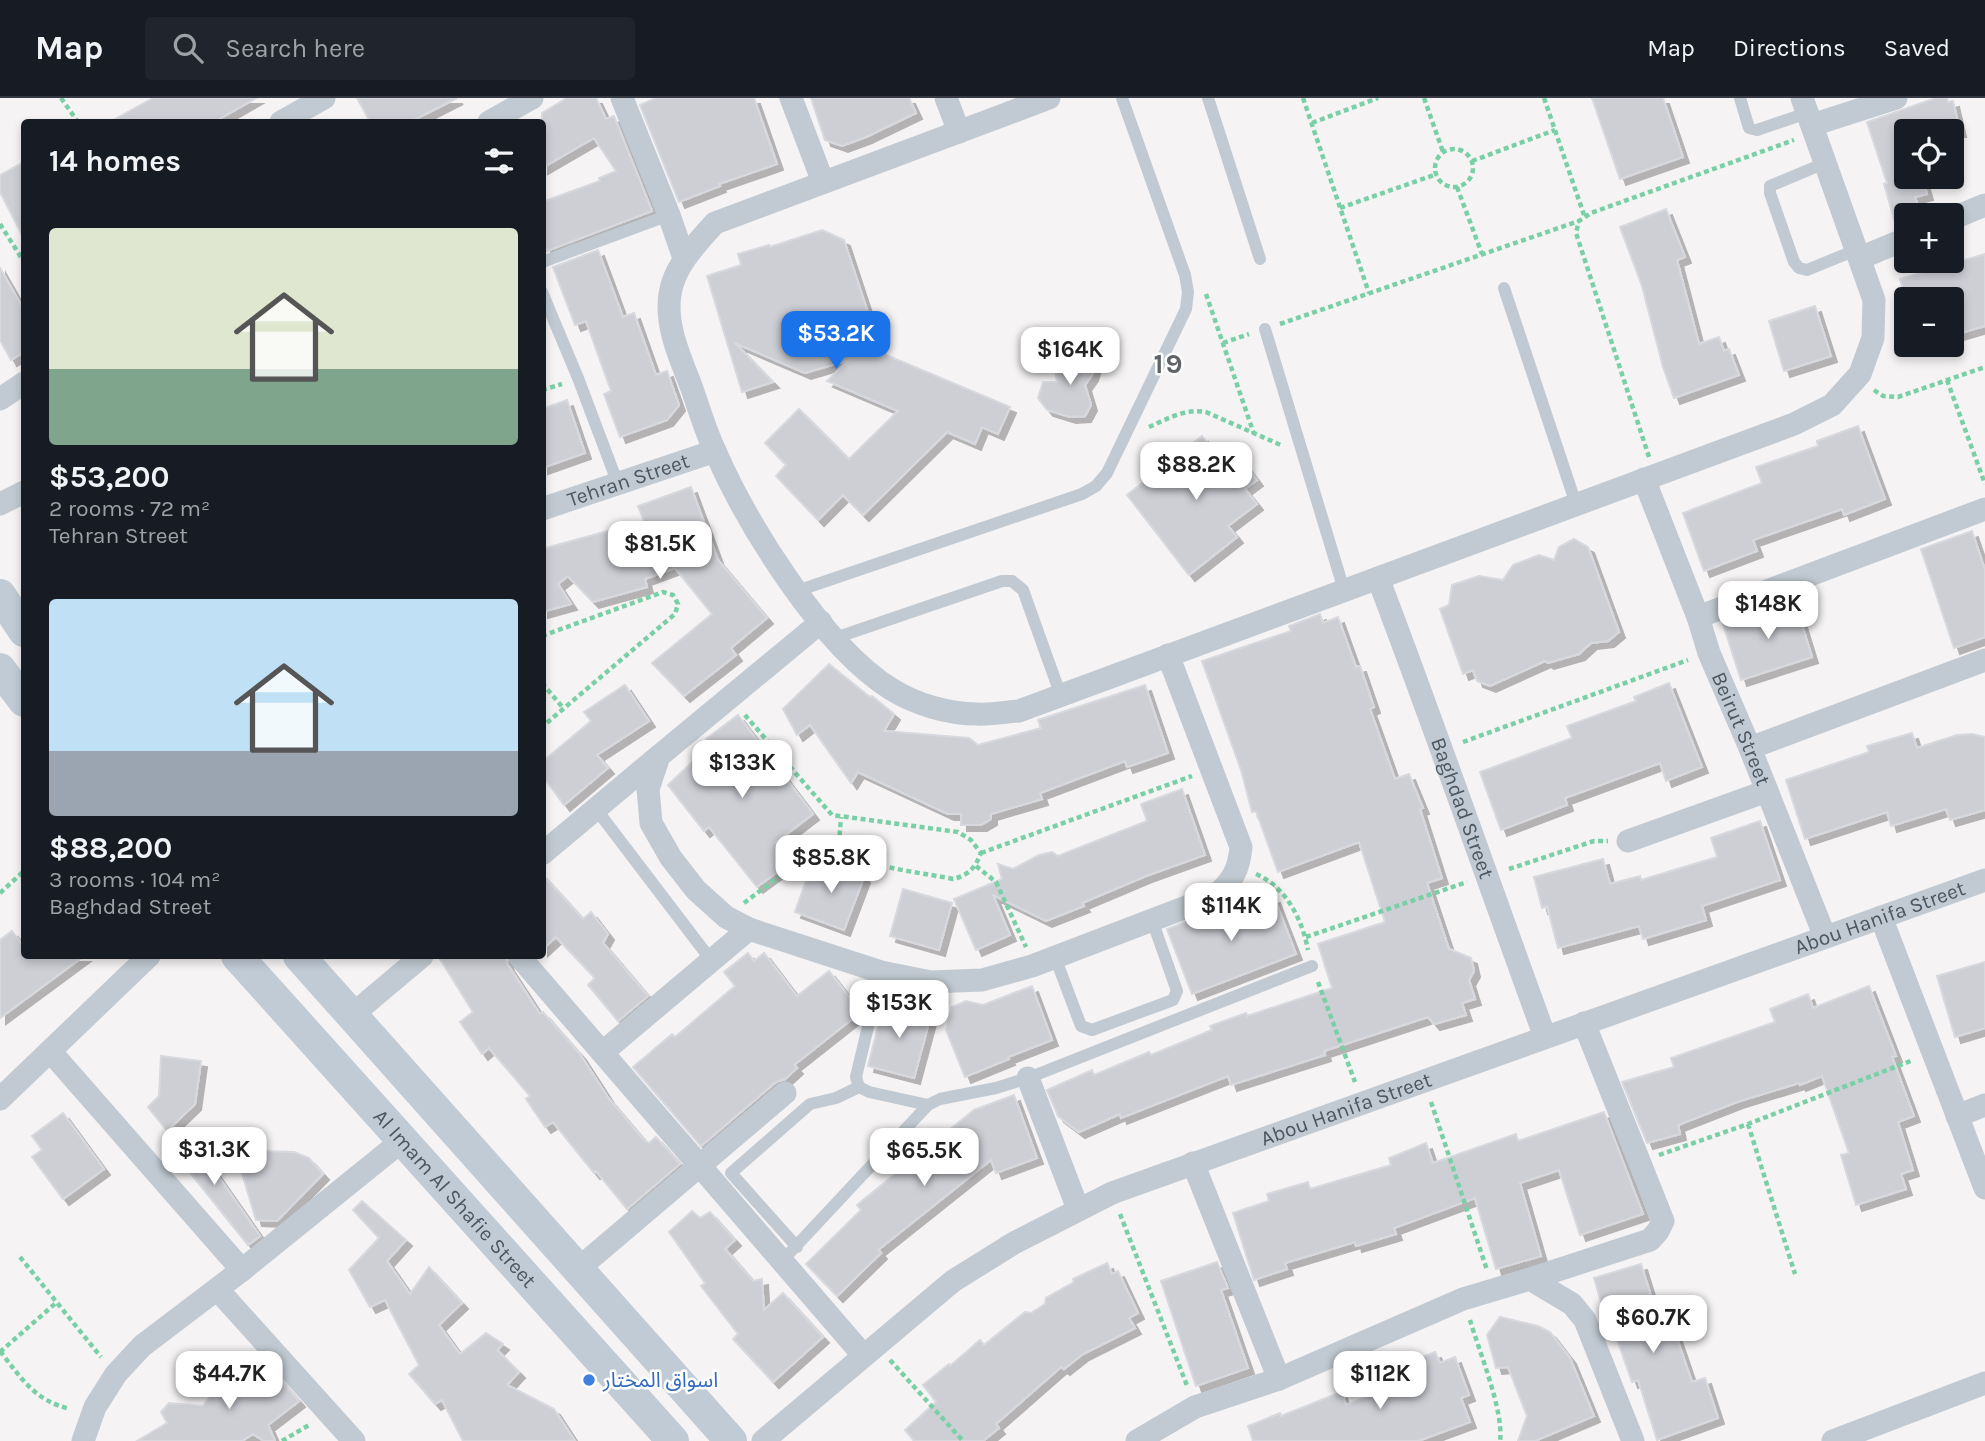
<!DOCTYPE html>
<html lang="en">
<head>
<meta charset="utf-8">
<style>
  body { margin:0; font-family:Karla,"Noto Sans Arabic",sans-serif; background:#20242c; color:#f1f3f6; height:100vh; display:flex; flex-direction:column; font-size:26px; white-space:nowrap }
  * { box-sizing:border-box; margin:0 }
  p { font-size:23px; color:#9ea1a6 }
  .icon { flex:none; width:38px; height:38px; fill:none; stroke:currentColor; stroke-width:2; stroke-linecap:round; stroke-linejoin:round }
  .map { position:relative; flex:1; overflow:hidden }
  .details { position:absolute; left:21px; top:21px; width:525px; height:840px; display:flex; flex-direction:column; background:#171b24; border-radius:7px; box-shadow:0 4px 10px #0003 }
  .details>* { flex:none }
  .fabs { position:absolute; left:1894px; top:21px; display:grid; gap:14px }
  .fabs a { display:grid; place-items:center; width:70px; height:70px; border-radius:7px; background:#171b24; box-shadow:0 4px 10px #0003; font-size:35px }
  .price { position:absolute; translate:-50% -60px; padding:0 16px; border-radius:14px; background:#fff; color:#222; font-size:23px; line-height:46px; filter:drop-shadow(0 2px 4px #0008) }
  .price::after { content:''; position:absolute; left:50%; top:42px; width:21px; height:16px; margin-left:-10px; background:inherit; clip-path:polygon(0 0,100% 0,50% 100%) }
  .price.current { background:#1a73e8; color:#fff }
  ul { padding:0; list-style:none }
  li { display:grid; align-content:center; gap:14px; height:371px; padding:0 28px }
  li span { display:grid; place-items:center; height:217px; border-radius:7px; color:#555 }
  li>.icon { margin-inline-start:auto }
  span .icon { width:126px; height:126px; fill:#fffc; stroke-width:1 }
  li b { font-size:30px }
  h2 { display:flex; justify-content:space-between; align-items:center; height:84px; padding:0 28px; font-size:30px }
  header { display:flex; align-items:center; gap:42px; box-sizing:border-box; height:98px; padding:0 35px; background:#171b24; border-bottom:2px solid #363941 }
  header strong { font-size:33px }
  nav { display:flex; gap:38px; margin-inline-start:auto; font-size:24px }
  .search { width:490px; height:63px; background:#20242c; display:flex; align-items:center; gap:18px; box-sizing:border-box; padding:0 24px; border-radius:7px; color:#9ea1a6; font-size:26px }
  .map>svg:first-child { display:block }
  .building { fill:#cdcfd5; stroke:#d7d9de; stroke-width:2; filter:url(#shadow) }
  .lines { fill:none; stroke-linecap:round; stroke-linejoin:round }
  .path { stroke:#7ad0a6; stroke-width:4.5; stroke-dasharray:5 3.5; stroke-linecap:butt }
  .lane { stroke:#c1cad2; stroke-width:12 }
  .street { stroke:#c1cad2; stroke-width:23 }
  .secondary { stroke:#c1cbd6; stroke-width:32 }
  .shop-dot { fill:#3f7fe0; stroke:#fff; stroke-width:2.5 }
  .labels { text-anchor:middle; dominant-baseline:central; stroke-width:5; stroke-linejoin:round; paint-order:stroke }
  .street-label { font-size:21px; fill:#4a5661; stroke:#fff }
  .shop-label { font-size:21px; fill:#366cbe; stroke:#fff; text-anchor:start }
  .district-label { font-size:28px; font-weight:bold; letter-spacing:2px; fill:#5f6368; stroke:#fff }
</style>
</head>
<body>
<header>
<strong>Map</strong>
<div class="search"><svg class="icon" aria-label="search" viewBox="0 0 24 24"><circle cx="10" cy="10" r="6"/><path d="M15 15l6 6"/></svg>Search here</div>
<nav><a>Map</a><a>Directions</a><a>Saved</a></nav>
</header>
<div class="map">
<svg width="1985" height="1343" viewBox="0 0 1985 1343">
  <defs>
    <filter id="shadow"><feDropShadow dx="6" dy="6" stdDeviation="0" flood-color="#0004"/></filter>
  </defs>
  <rect width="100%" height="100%" fill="#f5f3f3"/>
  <path class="building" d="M 153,0 L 256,0 L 214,24 L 110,24 Z
    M 357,0 L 457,0 L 410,24 L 370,24 Z
    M 567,0 L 596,0 L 606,21 L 614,18 L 652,113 L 547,153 L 542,140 L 542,104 L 600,83 L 599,80 L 616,73 L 594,40 L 542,70 L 542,15 Z
    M 656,0 L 754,0 L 777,66 L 719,86 L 720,88 L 679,104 L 640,7 Z
    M 811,0 L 909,0 L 916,15 L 866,39 L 842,48 L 825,42 Z
    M 1592,0 L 1663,0 L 1683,59 L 1620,81 Z
    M 1936,0 L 1947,0 L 1948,4 L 1953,3 L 1960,33 L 1906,33 L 1906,79 L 1922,79 L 1927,96 L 1915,99 L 1920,114 L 1906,117 L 1906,127 L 1900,128 L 1898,120 L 1894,121 L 1884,86 L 1887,85 L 1867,24 Z
    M 24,64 L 24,141 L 0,94 L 0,77 Z
    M 1666,111 L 1685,159 L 1677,162 L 1699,246 L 1719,239 L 1724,253 L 1729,251 L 1739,277 L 1674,300 L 1663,269 L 1642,188 L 1620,129 Z
    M 822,132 L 844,142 L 871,224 L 867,235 L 872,251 L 1010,309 L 998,336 L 982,329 L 975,346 L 947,334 L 863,417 L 843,397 L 818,422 L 776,378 L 786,367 L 765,345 L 799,311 L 849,361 L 898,313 L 827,283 L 849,262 L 805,275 L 735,245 L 773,284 L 742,294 L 707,178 L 741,167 L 738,156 L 769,147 L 770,149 Z
    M 598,152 L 623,219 L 634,215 L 656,277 L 667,273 L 679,307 L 667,322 L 620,339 L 604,296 L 611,293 L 586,223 L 575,227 L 553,169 Z
    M 1985,156 L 1985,228 L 1951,238 L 1951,201 L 1906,201 L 1900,181 Z
    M 0,170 L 24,212 L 24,254 L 11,262 L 0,242 Z
    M 1815,208 L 1831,258 L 1784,273 L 1769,223 Z
    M 1085,253 L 1093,255 L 1096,263 L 1092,277 L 1085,287 L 1091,307 L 1085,318 L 1070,319 L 1047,312 L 1038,300 L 1043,284 L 1057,284 L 1054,266 L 1074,264 L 1074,256 Z
    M 567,302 L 585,355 L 542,370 L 542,311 Z
    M 1858,328 L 1885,401 L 1844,417 L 1842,411 L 1753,442 L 1757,453 L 1704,473 L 1683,415 L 1762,385 L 1756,369 L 1818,348 L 1817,343 Z
    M 1202,338 L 1220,362 L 1233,351 L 1257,382 L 1245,391 L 1257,406 L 1228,428 L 1237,439 L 1189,477 L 1127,397 Z
    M 691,389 L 718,462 L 767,520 L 731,550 L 736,557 L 684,598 L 652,565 L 712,516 L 675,470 L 645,481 L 647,489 L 593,504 L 568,478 L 558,486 L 571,506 L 542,514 L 542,451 L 644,423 L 638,408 Z
    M 1972,433 L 1985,472 L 1985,539 L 1954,550 L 1921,451 Z
    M 1574,441 L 1588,449 L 1619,534 L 1608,543 L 1591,545 L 1579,556 L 1548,565 L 1545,563 L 1490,588 L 1477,583 L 1473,572 L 1463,576 L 1440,511 L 1449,507 L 1452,487 L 1479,478 L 1503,482 L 1513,467 L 1539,457 L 1554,462 L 1559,449 Z
    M 1795,504 L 1812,559 L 1741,582 L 1723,526 Z
    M 1320,516 L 1323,525 L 1338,519 L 1356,569 L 1360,568 L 1374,609 L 1370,611 L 1395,681 L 1409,676 L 1423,710 L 1420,711 L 1442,780 L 1427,785 L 1449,851 L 1471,860 L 1474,873 L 1469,882 L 1475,901 L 1462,905 L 1466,917 L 1434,926 L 1428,919 L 1324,953 L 1325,957 L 1231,987 L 1228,978 L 1121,1020 L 1120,1016 L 1079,1034 L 1058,1018 L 1047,992 L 1092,972 L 1094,977 L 1149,954 L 1151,957 L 1212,932 L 1210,928 L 1246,915 L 1247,918 L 1332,890 L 1318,846 L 1385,824 L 1359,744 L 1278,774 L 1256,713 L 1252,714 L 1241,672 L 1202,563 L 1291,533 L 1289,528 Z
    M 829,566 L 870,599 L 872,598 L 894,616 L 884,633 L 969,640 L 978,647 L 1041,630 L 1038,622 L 1145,587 L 1168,655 L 1127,669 L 1125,663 L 1040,695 L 1042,701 L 991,716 L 991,721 L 981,727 L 961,727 L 961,716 L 948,716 L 858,674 L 851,685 L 810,627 L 797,637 L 783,611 Z
    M 1669,585 L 1702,669 L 1666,683 L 1660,665 L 1565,700 L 1567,707 L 1501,732 L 1480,674 L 1572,640 L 1567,628 L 1636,603 L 1634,599 Z
    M 625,587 L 649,623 L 597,657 L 608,670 L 564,707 L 542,677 L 542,664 L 591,623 L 584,614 Z
    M 738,617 L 813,716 L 775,745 L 791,764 L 757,789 L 709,729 L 704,733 L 668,687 L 710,647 L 706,641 Z
    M 1912,635 L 1917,650 L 1957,637 L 1972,636 L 1985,639 L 1985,712 L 1950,722 L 1946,711 L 1891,728 L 1887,714 L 1805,741 L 1786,682 L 1869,654 L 1867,648 Z
    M 1182,691 L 1205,757 L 1146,778 L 1082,805 L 1084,808 L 1046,823 L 993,797 L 1010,837 L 976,852 L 954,801 L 1002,781 L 998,766 L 1013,771 L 1039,757 L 1052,754 L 1058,758 L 1147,723 L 1141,706 Z
    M 1760,723 L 1780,782 L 1702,808 L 1706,822 L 1643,841 L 1639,828 L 1558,850 L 1547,808 L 1542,810 L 1534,779 L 1603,761 L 1610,786 L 1640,778 L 1641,782 L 1717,759 L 1711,740 Z
    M 838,765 L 849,767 L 864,779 L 844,832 L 795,814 L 806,783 L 827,768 Z
    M 542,776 L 583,821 L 591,814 L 608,836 L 603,845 L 648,898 L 618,923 L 588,887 L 595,880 L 556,839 L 542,852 Z
    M 903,791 L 952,805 L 939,852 L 890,838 Z
    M 1274,799 L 1296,856 L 1192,896 L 1167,831 L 1245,801 L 1250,808 Z
    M 12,833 L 24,849 L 24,858 L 84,858 L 0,920 L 0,842 Z
    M 748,855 L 754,863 L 764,855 L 797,898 L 829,873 L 861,914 L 794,967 L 797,970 L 785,981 L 776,984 L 701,1048 L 633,969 L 672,936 L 675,939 L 735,888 L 724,874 Z
    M 438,858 L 505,858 L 508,867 L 540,916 L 543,914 L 580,956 L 609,1001 L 644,1042 L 649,1045 L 656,1039 L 680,1066 L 627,1111 L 596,1073 L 594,1075 L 553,1024 L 545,1029 L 526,1001 L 530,998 L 489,950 L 482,956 L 460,924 L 473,914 Z
    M 1985,864 L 1985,930 L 1955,939 L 1937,878 Z
    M 1032,888 L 1052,942 L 1008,959 L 1009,961 L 965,979 L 946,932 L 952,909 L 966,903 L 983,907 Z
    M 1869,888 L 1896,958 L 1892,959 L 1914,1018 L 1898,1024 L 1913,1072 L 1901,1076 L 1906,1091 L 1856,1107 L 1841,1057 L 1849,1055 L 1822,978 L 1800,987 L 1799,985 L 1737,1004 L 1678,1027 L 1680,1036 L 1647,1045 L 1622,984 L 1674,969 L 1671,960 L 1775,924 L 1770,911 L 1808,896 L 1813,910 Z
    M 884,905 L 931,917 L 914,980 L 868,968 Z
    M 161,958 L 201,963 L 195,1006 L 167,1033 L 148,1009 L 159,998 Z
    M 1014,997 L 1037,1060 L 996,1075 L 991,1062 L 878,1152 L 881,1155 L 837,1198 L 806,1166 L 861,1112 L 857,1107 L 900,1072 L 974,1012 Z
    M 1604,1014 L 1643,1116 L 1580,1137 L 1559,1072 L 1520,1085 L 1541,1158 L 1496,1171 L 1475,1100 L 1394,1130 L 1396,1136 L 1356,1148 L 1355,1144 L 1285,1165 L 1287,1171 L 1254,1182 L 1233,1115 L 1269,1103 L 1267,1096 L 1308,1084 L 1310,1091 L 1391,1067 L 1389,1060 L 1426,1045 L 1433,1065 L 1516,1036 L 1518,1043 Z
    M 63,1015 L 104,1071 L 63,1101 L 32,1059 L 42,1052 L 32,1038 Z
    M 188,1035 L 260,1138 L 248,1147 L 171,1051 Z
    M 235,1052 L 294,1054 L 309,1060 L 323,1076 L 277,1123 L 256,1122 Z
    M 362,1103 L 406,1142 L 387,1163 L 410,1196 L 429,1169 L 462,1205 L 439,1227 L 460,1256 L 486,1235 L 503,1246 L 497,1252 L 519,1274 L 507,1287 L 554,1311 L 575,1343 L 463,1343 L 442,1302 L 435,1306 L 409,1276 L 419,1267 L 385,1202 L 370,1209 L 349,1172 L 379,1140 L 353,1112 Z
    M 692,1113 L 700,1120 L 710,1114 L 735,1142 L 725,1151 L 753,1183 L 762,1181 L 764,1212 L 783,1195 L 823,1239 L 773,1284 L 733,1241 L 738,1236 L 701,1188 L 705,1185 L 669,1134 Z
    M 1217,1164 L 1228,1190 L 1221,1192 L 1248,1270 L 1196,1288 L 1161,1183 Z
    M 1107,1165 L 1112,1176 L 1118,1173 L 1138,1215 L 1129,1220 L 1135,1230 L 1083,1256 L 1064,1271 L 1061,1269 L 996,1326 L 999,1330 L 983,1343 L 914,1343 L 905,1332 L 936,1304 L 923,1287 L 949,1266 L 950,1268 L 980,1242 L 984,1247 L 1025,1214 L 1031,1215 L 1045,1206 L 1046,1200 L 1074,1184 L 1073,1181 Z
    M 1641,1166 L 1661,1230 L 1672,1226 L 1692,1284 L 1705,1280 L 1718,1320 L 1657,1342 L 1638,1282 L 1632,1284 L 1612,1227 L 1608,1228 L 1594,1180 Z
    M 1500,1219 L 1538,1228 L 1550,1234 L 1570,1260 L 1594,1318 L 1535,1343 L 1518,1343 L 1527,1318 L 1508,1269 L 1496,1270 L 1487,1237 Z
    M 1435,1254 L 1440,1265 L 1455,1259 L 1469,1297 L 1461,1300 L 1470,1324 L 1418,1343 L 1253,1343 L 1248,1328 L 1280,1315 L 1281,1318 L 1341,1294 L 1346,1307 L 1418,1279 L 1412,1263 Z
    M 232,1268 L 250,1283 L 270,1270 L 299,1303 L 268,1327 L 275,1343 L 264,1343 L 253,1336 L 242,1343 L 137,1343 L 167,1325 L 161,1314 L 169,1305 L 203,1308 Z"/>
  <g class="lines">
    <path class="path" d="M 61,0 L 78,24
      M 1303,0 L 1369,195
      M 1424,0 L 1443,54
      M 1544,0 L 1584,117
      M 1312,25 L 1378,0
      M1435 70a19 19 0 1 1 38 0a19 19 0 1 1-38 0Z
      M 1472,63 L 1555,32
      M 1457,89 L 1482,156
      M 1340,110 L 1437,76
      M 0,126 L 24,164
      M 1206,196 L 1254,336
      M 1280,226 L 1579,123
      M 1223,245 L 1249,236
      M 1947,282 L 1985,386
      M 542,292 L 562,286
      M 1874,292 L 1883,298 L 1898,299 L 1985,269
      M 1149,329 C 1167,321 1186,310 1206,314 L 1283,348
      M 1649,359 L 1576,135 L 1579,123 L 1591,115 L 1794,42
      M 542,538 L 663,494 L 673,497 L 678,506 L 675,516 L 542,629
      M 542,585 L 564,611
      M 1463,644 L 1688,562
      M 839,746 L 841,719
      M 981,755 L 1192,678
      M 976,768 L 996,784 L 1026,849
      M 1509,771 L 1594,743 L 1608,743
      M 1256,776 C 1286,789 1302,821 1308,852
      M 0,795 L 24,773
      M 744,805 L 819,748 C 841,741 851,756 870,764 C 893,772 929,776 953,781 C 969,777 975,770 981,755 L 971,742 L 958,734 L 832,717 L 744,616
      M 1306,839 L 1467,784
      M 1318,884 L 1355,984
      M 1431,1004 L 1487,1172
      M 1748,1026 L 1795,1176
      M 1659,1057 L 1748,1026 L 1913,962
      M 1120,1116 L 1188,1290
      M 20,1159 L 101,1259
      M 1470,1222 C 1479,1253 1504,1313 1500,1343
      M 0,1253 C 22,1281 34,1302 70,1311
      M 0,1254 L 57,1204
      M 890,1262 L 963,1343
      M 282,1343 L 309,1327"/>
    <path class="lane" d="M 1208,0 L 1260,161
      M 1740,0 L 1749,30 L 1757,32 L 1807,15
      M 1825,65 L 1770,88 L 1770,95 L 1794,164 L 1799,170 L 1807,172 L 1856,152
      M 542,164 L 669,117
      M 1504,190 L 1576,406
      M 542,194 L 578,280 L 618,386
      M 1265,231 L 1344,492
      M 797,493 L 1082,396 L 1096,388 L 1107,375 L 1186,211 L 1188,194 L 1185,177 L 1122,0
      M 835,540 L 1002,483 L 1012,483 L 1023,492 L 1061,598
      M 596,711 L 711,862
      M 1055,859 L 1081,928 L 1092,932 L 1173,902 L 1177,893 L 1152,822
      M 881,874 L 856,979 L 859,989 L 869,994 L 928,1007
      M 797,1149 L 731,1075 L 810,1006 L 836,1000 L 859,989
      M 782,1163 L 928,1007 L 940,1001 L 996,990 L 1028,980 L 1312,868"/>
    <g class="street">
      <path d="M 622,0 L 669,117 L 684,160"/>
      <path d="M 791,0 L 823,84"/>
      <path d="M 946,0 L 959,34"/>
      <path d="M 1049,0 L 715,125 C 697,145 674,168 670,196 C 665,228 680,259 691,288 C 699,310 705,332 715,353 C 747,426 822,548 891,591 C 915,606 948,616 977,616 C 991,617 1005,614 1019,613 L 1794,326 L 1832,307 L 1860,276 L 1873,240 L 1874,202 L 1802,0"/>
      <path d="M 281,24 L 324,0"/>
      <path d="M 489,24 L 532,0"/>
      <path d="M 1812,27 L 1896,0"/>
      <path d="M 1951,121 L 1985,107"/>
      <path d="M 1860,160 L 1906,141"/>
      <path d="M 0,301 L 24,285"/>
      <path id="s1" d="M 1644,381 L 1698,519 L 1709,555 L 1750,650 L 1825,839"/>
      <path d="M 0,406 L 24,394"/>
      <path id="s2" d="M 542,411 L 715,353"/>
      <path id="s3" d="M 1378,480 C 1436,632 1489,786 1545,939"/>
      <path d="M 1698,519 L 1985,411"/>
      <path d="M 821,524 L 659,658 L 648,691 L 651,725 L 671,760 L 696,792 L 726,819 L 749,831 L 881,874 L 931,884 L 982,882 L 1032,868 L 1215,798 C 1233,783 1239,771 1241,749 L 1168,557"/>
      <path d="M 1750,650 L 1985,562"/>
      <path d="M 1628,743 L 1767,693"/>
      <path d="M 542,756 L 659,658"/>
      <path d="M 1881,819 L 1985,1090"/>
      <path d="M 519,858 L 863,1257"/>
      <path d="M 352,917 L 422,858"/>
      <path d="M 50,953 L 242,1172"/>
      <path d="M 603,954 L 749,831"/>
      <path d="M 1028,980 L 1078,1111"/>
      <path d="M 0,1001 L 149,858"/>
      <path d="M 1957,1018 L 1985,1007"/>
      <path d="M 1193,1065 L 1279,1281"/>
      <path d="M 578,1171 L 785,995"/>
      <path d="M 1530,1181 L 1650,1142 L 1658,1133 L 1663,1123 L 1584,925"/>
      <path d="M 217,1191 L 354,1343"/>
      <path d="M 83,1343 L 95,1309 L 116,1276 L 142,1248 L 242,1172 L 403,1042"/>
      <path id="s4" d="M 763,1343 L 953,1183 L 1014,1145 L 1112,1095 L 1985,782"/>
      <path d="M 1137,1343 L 1195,1309 L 1279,1281 L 1463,1201 L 1530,1181 L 1572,1206 L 1585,1222 L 1633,1343"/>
      <path d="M 1833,1343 L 1985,1285"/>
    </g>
    <g class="secondary">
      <path d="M 0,497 L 24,533"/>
      <path d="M 0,571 L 24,603"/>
      <path id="s5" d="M 237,858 L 673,1343"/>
      <path d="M 299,858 L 731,1343"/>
    </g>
  </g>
  <circle class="shop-dot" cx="589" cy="1282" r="7"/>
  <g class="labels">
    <g class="street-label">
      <text stroke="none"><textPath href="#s2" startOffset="91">Tehran Street</textPath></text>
      <text stroke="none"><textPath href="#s1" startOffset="268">Beirut Street</textPath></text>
      <text stroke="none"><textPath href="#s3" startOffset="245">Baghdad Street</textPath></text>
      <text stroke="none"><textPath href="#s4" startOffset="1246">Abou Hanifa Street</textPath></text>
      <text stroke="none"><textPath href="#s4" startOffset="679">Abou Hanifa Street</textPath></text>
      <text stroke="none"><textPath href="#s5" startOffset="326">Al Imam Al Shafie Street</textPath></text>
    </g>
    <g class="shop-label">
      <text x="603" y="1282">اسواق المختار</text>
    </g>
    <g class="district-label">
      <text x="1169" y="265">19</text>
    </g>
  </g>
</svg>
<div class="fabs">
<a><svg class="icon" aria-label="locate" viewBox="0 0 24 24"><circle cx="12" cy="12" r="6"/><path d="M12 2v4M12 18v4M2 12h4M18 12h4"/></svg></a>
<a>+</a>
<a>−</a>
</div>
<b class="price current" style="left:836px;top:273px">$53.2K</b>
<b class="price" style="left:1070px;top:289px">$164K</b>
<b class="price" style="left:1196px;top:404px">$88.2K</b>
<b class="price" style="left:660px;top:483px">$81.5K</b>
<b class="price" style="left:1768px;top:543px">$148K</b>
<b class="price" style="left:742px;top:702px">$133K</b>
<b class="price" style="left:831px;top:797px">$85.8K</b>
<b class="price" style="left:1231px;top:845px">$114K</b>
<b class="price" style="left:899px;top:942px">$153K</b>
<b class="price" style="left:214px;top:1089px">$31.3K</b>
<b class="price" style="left:924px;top:1090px">$65.5K</b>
<b class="price" style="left:1653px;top:1257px">$60.7K</b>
<b class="price" style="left:229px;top:1313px">$44.7K</b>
<b class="price" style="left:1380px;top:1313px">$112K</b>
<section class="details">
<h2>14 homes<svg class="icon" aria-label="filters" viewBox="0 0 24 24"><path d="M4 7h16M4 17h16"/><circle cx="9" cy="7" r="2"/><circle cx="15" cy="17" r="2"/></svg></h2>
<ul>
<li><span style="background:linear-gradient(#dfe7d0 65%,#7fa58c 0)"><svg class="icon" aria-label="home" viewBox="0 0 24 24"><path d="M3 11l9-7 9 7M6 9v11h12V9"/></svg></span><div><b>$53,200</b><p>2 rooms · 72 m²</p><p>Tehran Street</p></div></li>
<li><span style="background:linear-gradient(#bfe0f5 70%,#9aa5b1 0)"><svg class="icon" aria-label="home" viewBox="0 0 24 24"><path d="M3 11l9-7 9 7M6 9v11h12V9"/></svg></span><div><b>$88,200</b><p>3 rooms · 104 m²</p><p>Baghdad Street</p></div></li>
</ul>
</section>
</div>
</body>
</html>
